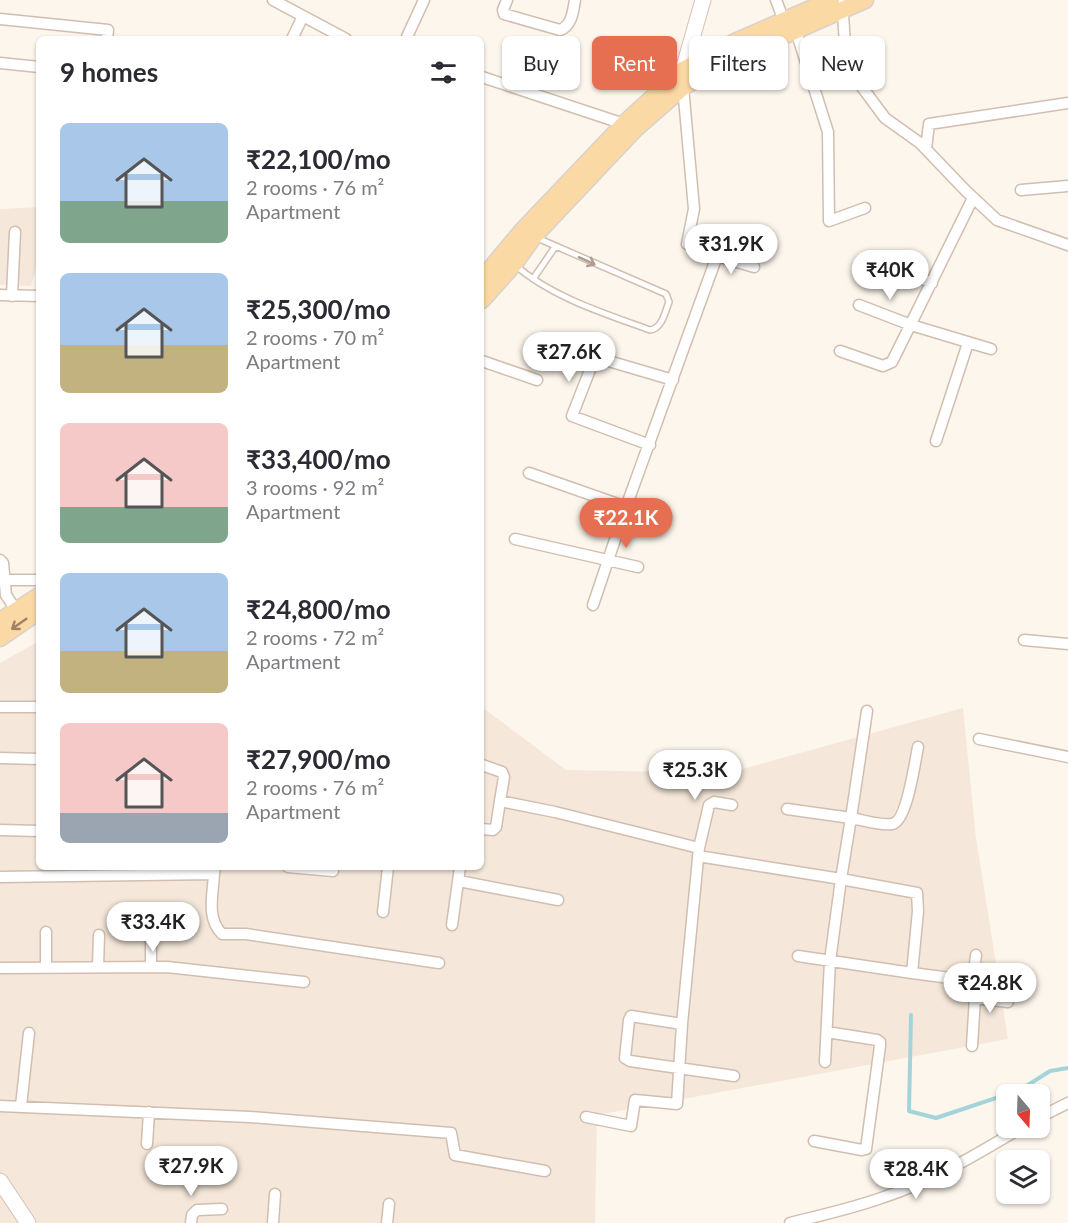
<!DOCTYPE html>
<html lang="en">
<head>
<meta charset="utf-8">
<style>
  body { margin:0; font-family:Lato,sans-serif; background:#f2f2f3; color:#2b2b33; height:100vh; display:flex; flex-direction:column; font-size:22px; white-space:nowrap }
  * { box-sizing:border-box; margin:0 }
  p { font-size:20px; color:#7c7c81 }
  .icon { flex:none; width:33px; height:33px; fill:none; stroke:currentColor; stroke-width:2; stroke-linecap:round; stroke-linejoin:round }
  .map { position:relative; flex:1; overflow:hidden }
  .sheet { position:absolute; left:36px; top:36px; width:448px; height:834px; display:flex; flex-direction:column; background:#fff; border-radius:9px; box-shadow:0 2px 4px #0004 }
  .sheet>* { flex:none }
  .top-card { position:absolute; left:502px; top:36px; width:476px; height:54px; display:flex; gap:12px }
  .needle { width:39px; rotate:161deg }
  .fabs { position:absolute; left:996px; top:1084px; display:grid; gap:12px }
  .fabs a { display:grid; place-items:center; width:54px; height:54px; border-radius:9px; background:#fff; box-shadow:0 2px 4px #0004; font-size:30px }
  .price { position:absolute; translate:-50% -51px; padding:0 14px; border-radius:21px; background:#fff; color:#222; font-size:20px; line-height:39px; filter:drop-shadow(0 2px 3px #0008) }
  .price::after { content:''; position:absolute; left:50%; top:36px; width:18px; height:14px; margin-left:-9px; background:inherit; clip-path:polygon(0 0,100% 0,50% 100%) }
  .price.on { background:#e76f51; color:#fff }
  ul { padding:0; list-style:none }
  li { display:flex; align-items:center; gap:18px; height:150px; padding:0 24px }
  li span { display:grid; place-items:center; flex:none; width:168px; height:120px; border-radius:9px; color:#555 }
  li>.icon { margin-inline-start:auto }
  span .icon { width:72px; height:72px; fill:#fffc; stroke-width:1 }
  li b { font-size:26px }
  h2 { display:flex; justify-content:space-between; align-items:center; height:72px; padding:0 24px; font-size:26px }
  .pill { padding:0 21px; border-radius:9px; background:#fff; box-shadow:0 2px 4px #0004; font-size:21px; line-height:54px }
  .pill.on { background:#e76f51; color:#fff }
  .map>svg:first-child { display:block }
  .residential { fill:#f5e8da }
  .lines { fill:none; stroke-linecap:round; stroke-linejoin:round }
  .stream { stroke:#a5d3da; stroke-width:4 }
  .lane-casing { stroke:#d1beb0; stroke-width:8 }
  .street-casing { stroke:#d1beb0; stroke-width:13 }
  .secondary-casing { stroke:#d6c0b0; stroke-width:17 }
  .primary-casing { stroke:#dad1cd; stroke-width:19 }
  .lane { stroke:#fff; stroke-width:5 }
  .street { stroke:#fff; stroke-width:10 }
  .secondary { stroke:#fff; stroke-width:15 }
  .primary { stroke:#fbd9a5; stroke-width:16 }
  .oneway { stroke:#af9d94 }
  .oneway2 { stroke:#a18267 }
</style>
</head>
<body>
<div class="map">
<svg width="1068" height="1223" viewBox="0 0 1068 1223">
  <rect width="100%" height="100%" fill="#fdf6ec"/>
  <path class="residential" d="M 39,207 L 39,258 L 31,286 L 0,285 L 0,209 Z
    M 39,641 L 39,867 L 482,867 L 482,707 L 566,770 L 728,773 L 963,708 L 976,838 L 1008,1039 L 597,1115 L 595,1223 L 0,1223 L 0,663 Z"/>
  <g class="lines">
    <path class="stream" d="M 911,1015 L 909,1111 L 936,1118 L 1020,1090 L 1050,1071 L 1068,1068"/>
    <defs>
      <path id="lane" d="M 515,265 C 551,297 606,314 650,330 C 662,329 665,312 669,302 L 666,294 L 535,237
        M 533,279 L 555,247"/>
      <path id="street" d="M 273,0 L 346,39
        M 507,0 L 503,10 L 504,14 L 560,30 C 572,26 573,11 575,0
        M 776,0 L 784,21
        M 842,0 L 846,58 L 859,83 L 885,118 L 920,143 L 966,191 L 997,220 L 1068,245
        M 0,19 L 108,30 L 107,39
        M 796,31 L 828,132 L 829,221 L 865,208
        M 292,39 L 303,16
        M 406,39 L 424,0
        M 0,63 L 39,67
        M 482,77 L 624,124
        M 683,87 L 694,209 L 687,244 L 717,256 L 754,267
        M 926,149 L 929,124 L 1068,103
        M 1021,190 L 1068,186
        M 877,260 L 932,283
        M 0,295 L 39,296
        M 12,296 L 15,232
        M 859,305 L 911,325 L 991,349
        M 840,351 L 883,366 L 892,362 L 973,198
        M 482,361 L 537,380
        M 936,441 L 968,343
        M 650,445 L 572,416 L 595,357 L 673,380
        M 529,473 L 626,507
        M 515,539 L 638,567
        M 0,560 L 3,563 L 6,595 L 16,610
        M 4,580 L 39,580
        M 593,605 L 626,507 L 717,256
        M 1024,640 L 1068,644
        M 0,707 L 39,707
        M 867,711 L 851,818 C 863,820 880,826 892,824 C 907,822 915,761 918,747
        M 979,739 L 1068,757
        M 0,758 L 39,759
        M 482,765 L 502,772 L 504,777 L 500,801
        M 732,805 L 714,802 L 709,805 L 699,848 L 682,1024 L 631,1016 L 629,1020 L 625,1058 L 630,1061 L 734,1076
        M 787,809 L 851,818 L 841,879 L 917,893 L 918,911 L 912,973 L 973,981 L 975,998 L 972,1046
        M 482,829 L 493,830 L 496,827 L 500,801 L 555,812 L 699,848
        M 0,830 L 39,831
        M 698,856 L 841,879 L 830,961 L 825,1062
        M 288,867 L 333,871
        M 214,874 C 213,895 206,918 222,934 L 246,934 L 439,963
        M 0,877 L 214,874 L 215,867
        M 459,881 L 558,900
        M 383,912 L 388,867
        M 452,925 L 460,867
        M 151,933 L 151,967
        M 798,956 L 912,973
        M 46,967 L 46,932
        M 98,967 L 99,935
        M 0,968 L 167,967 L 304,982
        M 973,981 L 976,955
        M 975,998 L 1008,1002
        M 0,1106 L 250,1117 L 451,1133 L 455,1155 L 545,1171
        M 21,1106 L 29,1033
        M 586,1117 L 631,1126 L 635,1100 L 677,1104 L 682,1024
        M 1040,1117 L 1068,1103
        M 814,1141 L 862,1150 L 866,1149 L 880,1046 L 880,1042 L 877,1040 L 827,1032
        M 147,1144 L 149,1112
        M 191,1223 L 192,1215 L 197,1210 L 222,1209
        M 273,1223 L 275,1194
        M 387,1223 L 389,1204
        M 790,1223 C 822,1215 854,1208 884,1197 C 933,1181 977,1154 1021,1128"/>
      <path id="secondary" d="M 683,78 L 683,70 L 703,0
        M 0,1181 L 28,1223"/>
      <path id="primary" d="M 482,279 L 523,230 L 624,124 L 683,70 L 735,42 L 831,0
        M 482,300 L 514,264 L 534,236 L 636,128 L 683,87 L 742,54 L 865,0
        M 0,621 L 39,596
        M 0,638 L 39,611"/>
    </defs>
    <use href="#lane" class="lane-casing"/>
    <use href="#street" class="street-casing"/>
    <use href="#secondary" class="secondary-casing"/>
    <use href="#primary" class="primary-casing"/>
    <use href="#lane" class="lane"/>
    <use href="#street" class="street"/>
    <use href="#secondary" class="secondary"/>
    <use href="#primary" class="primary"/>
  </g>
  <defs><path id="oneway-shaft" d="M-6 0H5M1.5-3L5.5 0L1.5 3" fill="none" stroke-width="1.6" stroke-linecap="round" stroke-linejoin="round" transform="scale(1.5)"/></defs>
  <use class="oneway" href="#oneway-shaft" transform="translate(587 261) rotate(25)"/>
  <use class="oneway2" href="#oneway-shaft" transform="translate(19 624) rotate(145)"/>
</svg>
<div class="fabs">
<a><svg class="needle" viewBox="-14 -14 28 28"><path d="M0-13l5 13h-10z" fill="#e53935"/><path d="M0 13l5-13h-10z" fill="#7c7c81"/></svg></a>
<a><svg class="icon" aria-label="layers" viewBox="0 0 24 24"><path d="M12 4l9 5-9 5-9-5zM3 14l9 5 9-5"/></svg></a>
</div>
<b class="price" style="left:731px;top:275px">₹31.9K</b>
<b class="price" style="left:890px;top:301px">₹40K</b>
<b class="price" style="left:569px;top:383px">₹27.6K</b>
<b class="price on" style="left:626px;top:549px">₹22.1K</b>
<b class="price" style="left:695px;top:801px">₹25.3K</b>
<b class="price" style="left:153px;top:953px">₹33.4K</b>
<b class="price" style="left:990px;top:1014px">₹24.8K</b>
<b class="price" style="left:191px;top:1197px">₹27.9K</b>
<b class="price" style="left:916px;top:1200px">₹28.4K</b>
<div class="top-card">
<a class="pill">Buy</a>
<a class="pill on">Rent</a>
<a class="pill">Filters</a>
<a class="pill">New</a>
</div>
<section class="sheet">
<h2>9 homes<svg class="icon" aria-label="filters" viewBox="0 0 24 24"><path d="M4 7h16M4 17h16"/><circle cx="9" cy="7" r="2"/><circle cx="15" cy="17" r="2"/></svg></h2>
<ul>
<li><span style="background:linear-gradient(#a9c7e8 65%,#7fa58c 0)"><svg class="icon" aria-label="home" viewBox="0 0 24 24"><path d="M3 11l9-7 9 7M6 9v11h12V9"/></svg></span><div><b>₹22,100/mo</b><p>2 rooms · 76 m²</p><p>Apartment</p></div></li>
<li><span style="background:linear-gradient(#a9c7e8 60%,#c2b280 0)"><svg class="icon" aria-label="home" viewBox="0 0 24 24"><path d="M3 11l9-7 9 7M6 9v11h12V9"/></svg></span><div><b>₹25,300/mo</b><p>2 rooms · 70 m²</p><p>Apartment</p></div></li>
<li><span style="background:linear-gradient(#f6c9c9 70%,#7fa58c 0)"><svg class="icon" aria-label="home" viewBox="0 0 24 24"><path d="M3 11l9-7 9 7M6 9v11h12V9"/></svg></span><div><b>₹33,400/mo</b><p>3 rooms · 92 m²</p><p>Apartment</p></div></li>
<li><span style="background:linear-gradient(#a9c7e8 65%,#c2b280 0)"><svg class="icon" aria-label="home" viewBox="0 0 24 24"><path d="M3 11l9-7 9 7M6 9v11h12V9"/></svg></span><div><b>₹24,800/mo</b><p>2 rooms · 72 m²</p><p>Apartment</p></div></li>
<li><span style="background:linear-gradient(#f6c9c9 75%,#9aa5b1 0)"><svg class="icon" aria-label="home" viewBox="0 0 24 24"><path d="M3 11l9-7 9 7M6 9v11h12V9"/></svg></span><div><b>₹27,900/mo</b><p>2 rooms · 76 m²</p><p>Apartment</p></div></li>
</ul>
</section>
</div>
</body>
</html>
